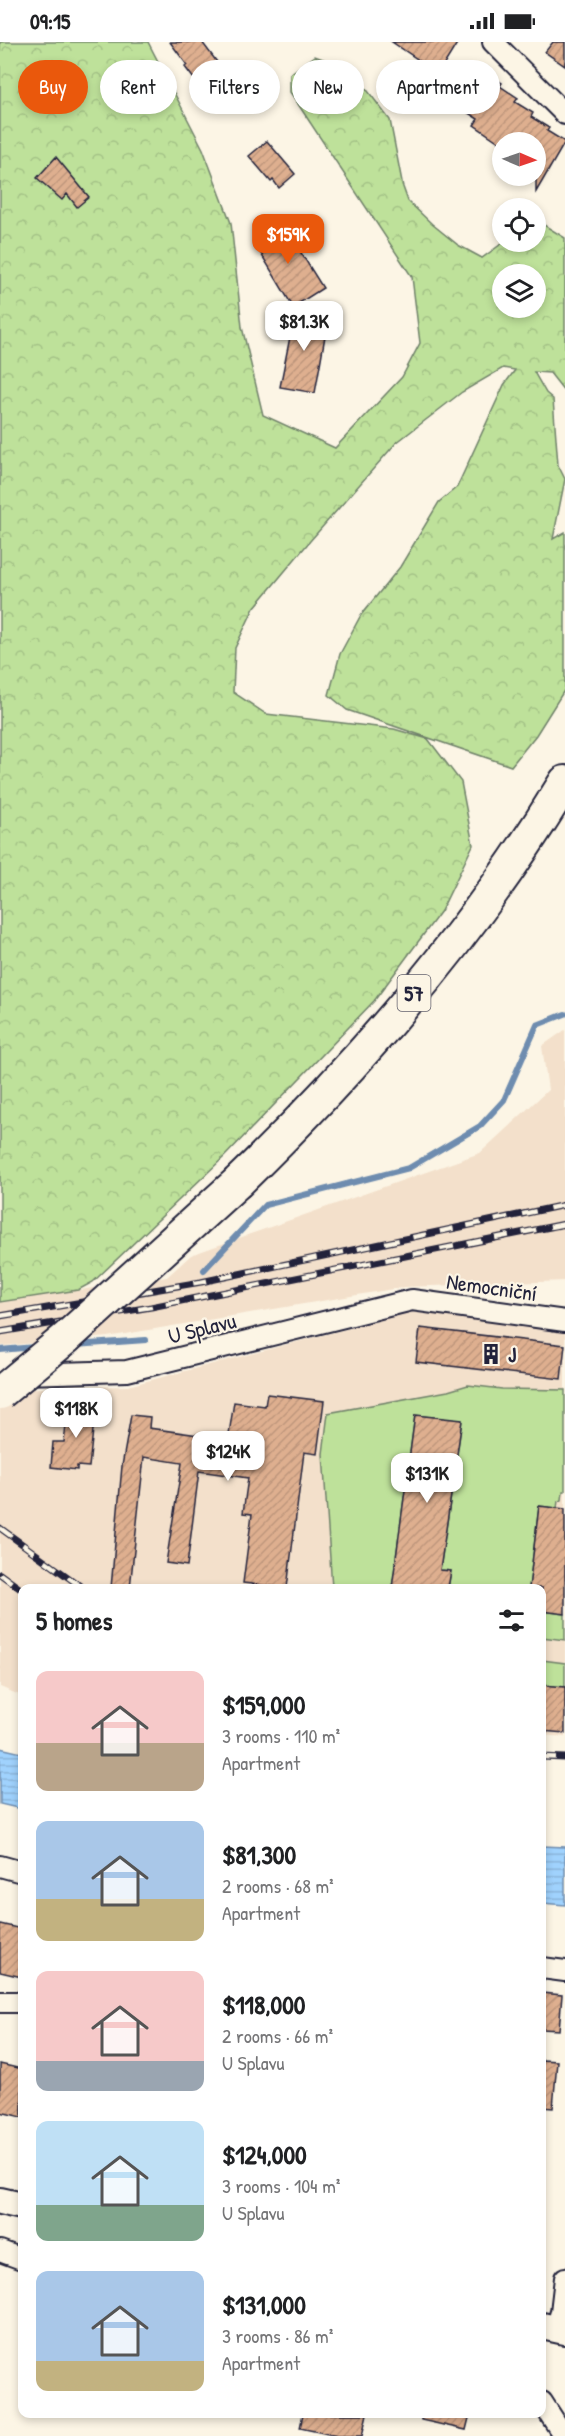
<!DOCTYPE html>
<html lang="en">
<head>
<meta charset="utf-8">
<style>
  body { margin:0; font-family:"Patrick Hand",sans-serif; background:#f6f6f6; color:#202124; height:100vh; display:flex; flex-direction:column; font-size:22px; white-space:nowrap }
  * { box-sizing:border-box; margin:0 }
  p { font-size:20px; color:#757577 }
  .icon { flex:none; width:33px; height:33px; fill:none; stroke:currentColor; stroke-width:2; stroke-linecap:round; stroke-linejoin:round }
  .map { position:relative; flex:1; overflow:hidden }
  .panel { position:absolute; left:18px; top:1542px; width:528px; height:834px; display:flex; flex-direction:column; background:#fff; border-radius:12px; box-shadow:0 3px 9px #0003 }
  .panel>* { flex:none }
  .banner { position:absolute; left:18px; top:18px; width:530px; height:54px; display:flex; gap:12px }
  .needle { width:39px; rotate:92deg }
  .buttons { position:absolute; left:492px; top:90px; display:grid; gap:12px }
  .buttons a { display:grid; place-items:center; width:54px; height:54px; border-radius:50%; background:#fff; box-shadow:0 3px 9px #0003; font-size:30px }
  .price { position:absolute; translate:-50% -51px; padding:0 14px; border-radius:12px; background:#fff; color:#222; font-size:20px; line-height:39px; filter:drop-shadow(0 2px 3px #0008) }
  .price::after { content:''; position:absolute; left:50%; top:36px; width:18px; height:14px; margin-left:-9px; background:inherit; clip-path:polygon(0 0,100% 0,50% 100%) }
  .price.on { background:#ea580c; color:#fff }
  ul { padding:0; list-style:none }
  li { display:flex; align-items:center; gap:18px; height:150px; padding:0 18px }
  li span { display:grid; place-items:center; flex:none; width:168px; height:120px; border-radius:12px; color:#555 }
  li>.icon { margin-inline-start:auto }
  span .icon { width:72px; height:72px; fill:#fffc; stroke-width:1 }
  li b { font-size:26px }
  h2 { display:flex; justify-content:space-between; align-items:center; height:72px; padding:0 18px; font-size:26px }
  .tag { padding:0 21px; border-radius:27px; background:#fff; box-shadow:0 3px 9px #0003; font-size:21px; line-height:54px }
  .tag.on { background:#ea580c; color:#fff }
  .status { display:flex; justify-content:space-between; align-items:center; height:42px; padding:0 30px; background:#fff; direction:ltr }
  .status svg { height:16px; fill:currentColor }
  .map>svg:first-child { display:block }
  .built { fill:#f3e0cb }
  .green { fill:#bee19a; stroke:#70826a; stroke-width:1.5 }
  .forest { fill:url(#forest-crowns); stroke:#70826a; stroke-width:1.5; fill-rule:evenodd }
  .water { fill:url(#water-rules); stroke:#6e8caf; stroke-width:1.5 }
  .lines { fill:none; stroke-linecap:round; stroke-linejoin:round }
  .stream { stroke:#6e8caf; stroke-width:6 }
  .building { fill:url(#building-hatch); stroke:#22223b; stroke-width:1.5 }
  .minor-casing { stroke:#22223b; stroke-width:24 }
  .tertiary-casing { stroke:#22223b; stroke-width:30 }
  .primary-casing { stroke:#22223b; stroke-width:36 }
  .minor { stroke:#fcf5e5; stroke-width:20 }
  .tertiary { stroke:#fcf5e5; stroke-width:26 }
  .primary { stroke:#fcf5e5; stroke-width:32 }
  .rail-casing { stroke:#22223b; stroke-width:7 }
  .rail { stroke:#fcf5e5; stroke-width:4.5; stroke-dasharray:14; stroke-linecap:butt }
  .primary-bridge-casing { stroke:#22223b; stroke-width:36; stroke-linecap:butt }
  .primary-bridge { stroke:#fcf5e5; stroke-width:32 }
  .labels { text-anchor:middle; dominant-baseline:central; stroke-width:4.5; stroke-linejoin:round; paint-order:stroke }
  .shield { fill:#fcf5e5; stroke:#63616e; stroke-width:1.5 }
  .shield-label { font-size:21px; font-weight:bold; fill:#22223b }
  .street-label { font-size:22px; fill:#22223b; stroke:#fcf5e5 }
  .poi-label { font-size:22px; font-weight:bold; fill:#22223b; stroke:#fcf5e5; text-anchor:start }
</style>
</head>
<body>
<div class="status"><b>09:15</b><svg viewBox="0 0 49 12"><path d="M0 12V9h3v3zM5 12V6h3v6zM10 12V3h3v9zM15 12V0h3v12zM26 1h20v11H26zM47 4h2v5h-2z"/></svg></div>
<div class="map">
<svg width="565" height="2394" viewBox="0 0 565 2394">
  <defs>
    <pattern id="forest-crowns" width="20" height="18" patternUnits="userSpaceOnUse" patternTransform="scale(1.5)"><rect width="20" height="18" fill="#bee19a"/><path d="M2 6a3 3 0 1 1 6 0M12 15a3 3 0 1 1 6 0" fill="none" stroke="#a3c186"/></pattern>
    <pattern id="water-rules" width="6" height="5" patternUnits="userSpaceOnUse" patternTransform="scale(1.5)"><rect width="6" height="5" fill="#a0d2fd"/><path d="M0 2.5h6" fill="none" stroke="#8ab4da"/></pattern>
    <pattern id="building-hatch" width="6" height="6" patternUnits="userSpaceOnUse" patternTransform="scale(1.5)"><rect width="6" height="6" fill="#deaf8f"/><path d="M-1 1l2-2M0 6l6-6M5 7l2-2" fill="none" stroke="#be967c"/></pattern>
  </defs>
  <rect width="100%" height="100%" fill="#fcf5e5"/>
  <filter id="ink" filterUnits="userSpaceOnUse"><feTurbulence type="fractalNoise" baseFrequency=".0167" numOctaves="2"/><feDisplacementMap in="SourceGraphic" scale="12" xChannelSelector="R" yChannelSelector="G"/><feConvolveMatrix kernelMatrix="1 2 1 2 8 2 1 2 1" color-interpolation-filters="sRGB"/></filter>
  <g filter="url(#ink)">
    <path class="built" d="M 565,988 L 565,1239 L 405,1245 L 107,1295 L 0,1304 L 0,1260 L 167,1235 L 191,1213 L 480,1111 L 548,1048 L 542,1004 Z
      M 415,1269 L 565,1289 L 565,1695 L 542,1693 L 542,1546 L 22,1546 L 22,1654 L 0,1645 L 0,1347 L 128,1344 Z"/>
    <path class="green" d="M 468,1343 L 502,1347 L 565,1348 L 565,1449 L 563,1449 L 562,1458 L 558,1459 L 557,1466 L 539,1464 L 529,1546 L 448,1546 L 451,1529 L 440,1528 L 462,1379 L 415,1373 L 392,1546 L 332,1546 L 323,1412 L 328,1371 L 448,1349 Z
      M 542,1569 L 565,1572 L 565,1598 L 542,1595 Z
      M 542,1618 L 565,1621 L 565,1645 L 542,1643 Z"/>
    <path class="forest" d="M 0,0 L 148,0 L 203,107 L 231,181 L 242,285 L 263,373 L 335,406 L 402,335 L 420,301 L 412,235 L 290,50 L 290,32 L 315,14 L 352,28 L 390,78 L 403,145 L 408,159 L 432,182 L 458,203 L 482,216 L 504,200 L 536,200 L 536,178 L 565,196 L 565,350 L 550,331 L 534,330 L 546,351 L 553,357 L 558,423 L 565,437 L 553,497 L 565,490 L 565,647 L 536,693 L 511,724 L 347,668 L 329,653 L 340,612 L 361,573 L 400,525 L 439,460 L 457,445 L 504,343 L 515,328 L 503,326 L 462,350 L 396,401 L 310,499 L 254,566 L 235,606 L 233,650 L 266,672 L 394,687 L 428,697 L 461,740 L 473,803 L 441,869 L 374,959 L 224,1115 L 93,1240 L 78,1248 L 0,1260 ZM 502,232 L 536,232 L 536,266 L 502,266 Z"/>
    <path class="water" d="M 0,1706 L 22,1711 L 22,1767 L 0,1762 Z
      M 542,1804 L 565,1805 L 565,1863 L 542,1861 Z"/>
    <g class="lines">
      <path class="stream" d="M 204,1228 L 265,1163 L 409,1126 L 480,1084 L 504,1058 L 537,983 L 565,972
        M 75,1303 L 146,1298
        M 0,1308 L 35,1305"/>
    </g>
    <path class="building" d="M 170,0 L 202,0 L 217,20 L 194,37 L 185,25 L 187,23 Z
      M 392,0 L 458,0 L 437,34 L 418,22 L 420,19 Z
      M 553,0 L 565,0 L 565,24 L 545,10 Z
      M 482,28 L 502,41 L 500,44 L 518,56 L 515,60 L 533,71 L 531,75 L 549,86 L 547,89 L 565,100 L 536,150 L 536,100 L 499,100 L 474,83 L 478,77 L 459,65 Z
      M 267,99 L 295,132 L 279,146 L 273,138 L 271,140 L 249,114 Z
      M 56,115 L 89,155 L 77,165 L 67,152 L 62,158 L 37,136 Z
      M 283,182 L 323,246 L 293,265 L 254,200 Z
      M 285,270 L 328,277 L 315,351 L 280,345 L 291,290 Z
      M 420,1286 L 565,1303 L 561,1337 L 416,1320 Z
      M 267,1352 L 324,1359 L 317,1412 L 304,1410 L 287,1546 L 243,1541 L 252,1472 L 243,1471 L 248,1436 L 199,1429 L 187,1524 L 166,1521 L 182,1421 L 144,1415 L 130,1546 L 111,1546 L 122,1424 L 131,1373 L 150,1375 L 149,1386 L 198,1393 L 196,1407 L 226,1411 L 234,1360 L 265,1364 Z
      M 76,1358 L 96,1360 L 89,1425 L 77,1424 L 77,1428 L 51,1425 L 53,1400 L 64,1400 L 67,1375 L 74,1376 Z
      M 415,1373 L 462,1378 L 440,1528 L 451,1529 L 448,1546 L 392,1546 Z
      M 539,1464 L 565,1467 L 565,1572 L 542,1569 L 542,1546 L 529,1546 Z
      M 542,1643 L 565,1645 L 565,1691 L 542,1689 Z
      M 0,1882 L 22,1887 L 22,1935 L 0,1930 Z
      M 542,1951 L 562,1953 L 559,1988 L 542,1987 Z
      M 542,2018 L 557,2019 L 553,2066 L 542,2065 Z
      M 0,2022 L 22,2027 L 22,2075 L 0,2070 Z
      M 303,2372 L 367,2372 L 362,2394 L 337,2394 L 300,2386 Z
      M 421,2372 L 470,2372 L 466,2388 L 421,2378 Z"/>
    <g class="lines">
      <defs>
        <path id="minor" d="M 493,0 L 565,72
          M 24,1332 L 127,1329 L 412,1258 L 565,1279
          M 0,1824 L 22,1830
          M 542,1926 L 565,1929
          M 0,1960 L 22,1960
          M 0,2209 L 22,2217
          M 556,2287 L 561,2270 L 565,2236
          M 542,2360 L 564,2394"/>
        <path id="tertiary" d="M 0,2159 L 22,2164
          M 542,2284 L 565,2289"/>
        <path id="primary" d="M 238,1140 C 362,1020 476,888 565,740"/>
      </defs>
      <use href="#minor" class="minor-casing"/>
      <use href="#tertiary" class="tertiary-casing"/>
      <use href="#primary" class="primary-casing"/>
      <use href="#minor" class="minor"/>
      <use href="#tertiary" class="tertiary"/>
      <use href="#primary" class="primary"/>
      <defs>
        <path id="rail" d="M 0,1274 L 201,1240 L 565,1163
          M 0,1290 L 151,1265 L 565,1182
          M 0,1486 L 83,1546
          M 0,1532 L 22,1548
          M 542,1715 L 565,1716"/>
      </defs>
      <use href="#rail" class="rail-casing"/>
      <use href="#rail" class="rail"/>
      <defs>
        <path id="primary-bridge" d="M 0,1351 L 66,1296 L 238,1140"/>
      </defs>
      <use href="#primary-bridge" class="primary-bridge-casing"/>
      <use href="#primary-bridge" class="primary-bridge"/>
    </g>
  </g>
  <defs>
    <symbol id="building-bare" viewBox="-9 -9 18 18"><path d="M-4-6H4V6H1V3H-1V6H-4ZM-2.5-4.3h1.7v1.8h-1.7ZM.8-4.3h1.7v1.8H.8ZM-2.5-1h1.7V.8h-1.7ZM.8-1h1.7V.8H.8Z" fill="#22223b" stroke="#fcf5e5" stroke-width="2.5" paint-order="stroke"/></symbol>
  </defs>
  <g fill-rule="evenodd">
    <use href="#building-bare" x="476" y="1297" width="30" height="30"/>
  </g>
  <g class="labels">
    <rect class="shield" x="397.5" y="933" width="33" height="36" rx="4.5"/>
    <g class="shield-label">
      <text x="414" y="951">57</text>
    </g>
    <g class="street-label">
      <text transform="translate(492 1245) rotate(8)">Nemocniční</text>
      <text transform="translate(202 1286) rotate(-14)">U Splavu</text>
    </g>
    <g class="poi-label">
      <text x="508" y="1312">J</text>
    </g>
  </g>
</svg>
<div class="buttons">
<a><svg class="needle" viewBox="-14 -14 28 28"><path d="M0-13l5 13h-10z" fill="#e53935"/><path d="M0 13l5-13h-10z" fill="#757577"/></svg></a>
<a><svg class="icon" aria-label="locate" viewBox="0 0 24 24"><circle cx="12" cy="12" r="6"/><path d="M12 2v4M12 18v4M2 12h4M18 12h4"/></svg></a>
<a><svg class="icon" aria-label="layers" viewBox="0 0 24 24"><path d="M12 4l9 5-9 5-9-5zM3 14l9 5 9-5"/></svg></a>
</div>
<b class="price on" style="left:288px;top:223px">$159K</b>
<b class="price" style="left:304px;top:310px">$81.3K</b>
<b class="price" style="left:76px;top:1397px">$118K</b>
<b class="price" style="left:228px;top:1440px">$124K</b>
<b class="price" style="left:427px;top:1462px">$131K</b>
<div class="banner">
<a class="tag on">Buy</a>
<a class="tag">Rent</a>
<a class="tag">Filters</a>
<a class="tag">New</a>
<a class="tag">Apartment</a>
</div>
<section class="panel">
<h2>5 homes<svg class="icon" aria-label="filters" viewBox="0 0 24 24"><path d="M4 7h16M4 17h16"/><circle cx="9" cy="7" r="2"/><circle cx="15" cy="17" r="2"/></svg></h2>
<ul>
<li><span style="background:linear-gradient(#f6c9c9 60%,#b9a48a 0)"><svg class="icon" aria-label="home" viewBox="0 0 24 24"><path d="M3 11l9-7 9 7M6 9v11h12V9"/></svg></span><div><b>$159,000</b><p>3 rooms · 110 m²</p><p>Apartment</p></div></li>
<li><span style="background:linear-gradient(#a9c7e8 65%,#c2b280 0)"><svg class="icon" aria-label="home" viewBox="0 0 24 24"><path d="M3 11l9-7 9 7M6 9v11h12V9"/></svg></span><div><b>$81,300</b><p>2 rooms · 68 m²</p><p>Apartment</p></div></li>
<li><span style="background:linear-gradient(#f6c9c9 75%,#9aa5b1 0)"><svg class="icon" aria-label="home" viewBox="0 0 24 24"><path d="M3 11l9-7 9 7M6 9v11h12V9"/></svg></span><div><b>$118,000</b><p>2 rooms · 66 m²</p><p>U Splavu</p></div></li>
<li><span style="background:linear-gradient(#bfe0f5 70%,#7fa58c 0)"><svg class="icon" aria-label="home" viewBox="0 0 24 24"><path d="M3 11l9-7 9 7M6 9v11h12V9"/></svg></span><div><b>$124,000</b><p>3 rooms · 104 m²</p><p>U Splavu</p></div></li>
<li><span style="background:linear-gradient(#a9c7e8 75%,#c2b280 0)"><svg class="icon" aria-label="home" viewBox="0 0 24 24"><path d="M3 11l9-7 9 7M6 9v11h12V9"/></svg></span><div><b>$131,000</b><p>3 rooms · 86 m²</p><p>Apartment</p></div></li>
</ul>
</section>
</div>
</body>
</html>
